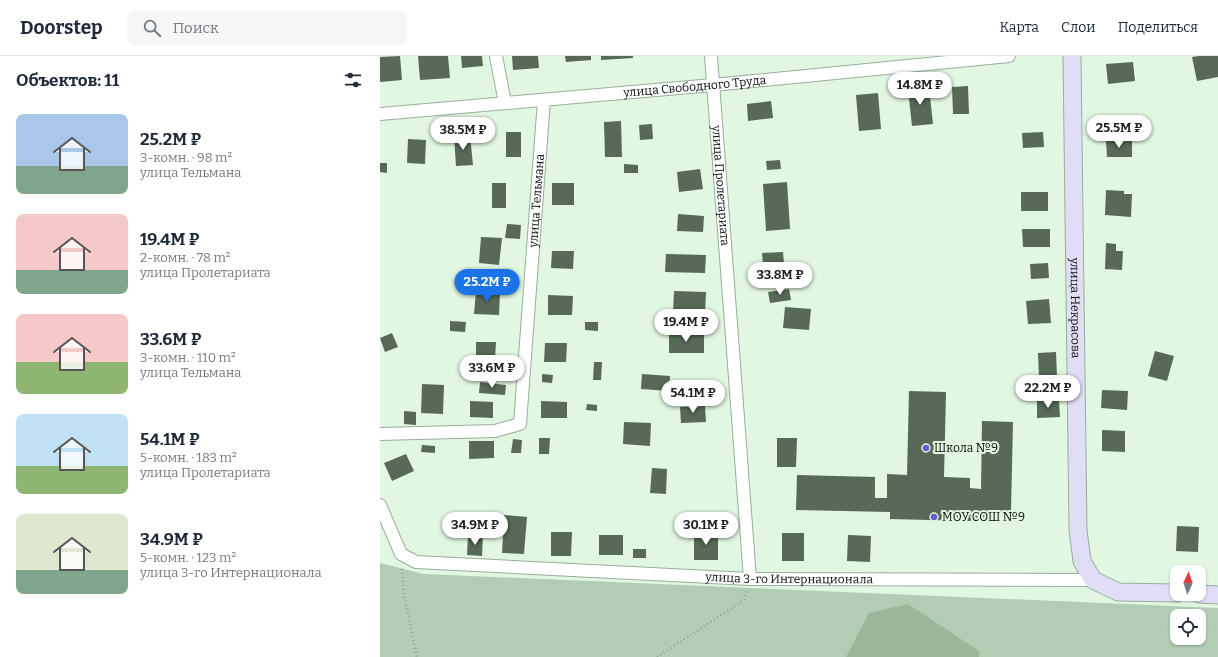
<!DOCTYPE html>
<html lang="ru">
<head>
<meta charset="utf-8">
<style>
  body { margin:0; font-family:Bitter,serif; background:#f6f6f7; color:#1f2937; height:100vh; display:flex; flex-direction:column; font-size:15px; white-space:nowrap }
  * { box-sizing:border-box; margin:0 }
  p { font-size:13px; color:#747a83 }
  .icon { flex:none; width:22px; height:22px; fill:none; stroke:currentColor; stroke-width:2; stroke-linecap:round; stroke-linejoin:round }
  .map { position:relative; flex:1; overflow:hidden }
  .sheet { display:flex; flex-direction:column; background:#fff; width:380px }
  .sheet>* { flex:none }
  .needle { width:26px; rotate:3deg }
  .controls { position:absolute; left:790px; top:509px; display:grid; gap:8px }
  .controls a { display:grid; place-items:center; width:36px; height:36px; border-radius:8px; background:#fff; box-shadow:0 1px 3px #0004; font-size:20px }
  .price { position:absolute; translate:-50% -34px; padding:0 9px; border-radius:14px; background:#fff; color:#222; font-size:13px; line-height:26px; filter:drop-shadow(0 1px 2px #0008) }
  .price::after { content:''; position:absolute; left:50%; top:24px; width:12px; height:9px; margin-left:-6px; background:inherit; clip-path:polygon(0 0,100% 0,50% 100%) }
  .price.on { background:#1a73e8; color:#fff }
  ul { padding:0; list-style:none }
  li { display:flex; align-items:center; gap:12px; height:100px; padding:0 16px }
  li span { display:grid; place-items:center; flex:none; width:112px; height:80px; border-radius:8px; color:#555 }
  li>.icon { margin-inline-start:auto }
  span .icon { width:48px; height:48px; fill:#fffc; stroke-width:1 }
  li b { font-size:17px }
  h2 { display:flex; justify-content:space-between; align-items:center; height:48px; padding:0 16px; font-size:17px }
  header { display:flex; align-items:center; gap:24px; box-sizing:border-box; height:56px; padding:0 20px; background:#fff; border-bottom:1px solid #e0e1e3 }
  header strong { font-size:19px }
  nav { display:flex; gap:22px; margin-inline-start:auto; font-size:14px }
  .search { width:280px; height:36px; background:#f6f6f7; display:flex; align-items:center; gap:10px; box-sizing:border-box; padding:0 14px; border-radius:8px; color:#747a83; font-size:15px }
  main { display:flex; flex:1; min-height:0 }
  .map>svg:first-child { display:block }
  .green { fill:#b3cdb4; fill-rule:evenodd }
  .forest { fill:#99b89a }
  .building { fill:#566a57 }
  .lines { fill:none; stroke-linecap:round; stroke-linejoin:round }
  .street-casing { stroke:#99ae9a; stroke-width:14 }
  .secondary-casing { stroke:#99ae9a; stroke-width:19 }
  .path { stroke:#90a090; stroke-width:2.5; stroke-dasharray:1 3; stroke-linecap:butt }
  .street { stroke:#fff; stroke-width:12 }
  .secondary { stroke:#dfdef6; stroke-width:17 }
  .poi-dot { fill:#6c59d2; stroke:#e1f7e1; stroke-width:1.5 }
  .labels { text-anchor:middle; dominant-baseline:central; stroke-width:4; stroke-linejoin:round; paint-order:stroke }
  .street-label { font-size:12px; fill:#070e07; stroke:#e1f7e1 }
  .poi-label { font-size:12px; fill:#070e07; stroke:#e1f7e1; text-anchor:start }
</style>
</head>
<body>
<header>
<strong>Doorstep</strong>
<div class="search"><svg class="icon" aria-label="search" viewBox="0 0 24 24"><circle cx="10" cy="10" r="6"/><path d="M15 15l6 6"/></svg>Поиск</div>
<nav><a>Карта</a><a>Слои</a><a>Поделиться</a></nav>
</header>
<main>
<section class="sheet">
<h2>Объектов: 11<svg class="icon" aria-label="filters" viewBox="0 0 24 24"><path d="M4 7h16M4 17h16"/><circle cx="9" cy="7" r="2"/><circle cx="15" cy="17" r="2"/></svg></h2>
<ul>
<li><span style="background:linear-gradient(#a9c7e8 65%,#7fa58c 0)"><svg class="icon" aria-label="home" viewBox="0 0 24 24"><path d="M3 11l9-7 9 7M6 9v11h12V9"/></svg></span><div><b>25.2M ₽</b><p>3-комн. · 98 m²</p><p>улица Тельмана</p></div></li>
<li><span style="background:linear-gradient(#f6c9c9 70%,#7fa58c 0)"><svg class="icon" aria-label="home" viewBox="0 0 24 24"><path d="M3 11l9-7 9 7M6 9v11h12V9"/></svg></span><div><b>19.4M ₽</b><p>2-комн. · 78 m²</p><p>улица Пролетариата</p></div></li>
<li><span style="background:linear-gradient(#f6c9c9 60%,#8fb573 0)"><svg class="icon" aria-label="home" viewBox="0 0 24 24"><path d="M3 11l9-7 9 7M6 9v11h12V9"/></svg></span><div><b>33.6M ₽</b><p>3-комн. · 110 m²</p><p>улица Тельмана</p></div></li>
<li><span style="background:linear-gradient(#bfe0f5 65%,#8fb573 0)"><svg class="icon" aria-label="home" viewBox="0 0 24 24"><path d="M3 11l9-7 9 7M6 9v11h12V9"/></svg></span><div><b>54.1M ₽</b><p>5-комн. · 183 m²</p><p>улица Пролетариата</p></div></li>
<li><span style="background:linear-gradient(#dfe7d0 70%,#7fa58c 0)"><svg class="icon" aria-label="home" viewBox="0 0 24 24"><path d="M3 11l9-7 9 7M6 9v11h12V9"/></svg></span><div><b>34.9M ₽</b><p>5-комн. · 123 m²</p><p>улица 3-го Интернационала</p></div></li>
</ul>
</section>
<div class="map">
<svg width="838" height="601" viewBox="0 0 838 601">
  <rect width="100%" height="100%" fill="#e1f7e1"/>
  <path class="green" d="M 0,507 L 44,518 L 838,552 L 838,601 L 0,601 ZM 797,560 L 819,560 L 819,582 L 797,582 Z"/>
  <path class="forest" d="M 528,548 L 599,595 L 599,601 L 466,601 L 489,557 Z"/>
  <path class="building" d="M 20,0 L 22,24 L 0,26 L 0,1 Z
    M 38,0 L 68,0 L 70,22 L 40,24 Z
    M 81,0 L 102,0 L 103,10 L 82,12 Z
    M 132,0 L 158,0 L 159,12 L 133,14 Z
    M 185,0 L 211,0 L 211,4 L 186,6 Z
    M 221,0 L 253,0 L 253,2 L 221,4 Z
    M 819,0 L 838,0 L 838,21 L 817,25 L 812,1 Z
    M 753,6 L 755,25 L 728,28 L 726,8 Z
    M 588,30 L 589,58 L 573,58 L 572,31 Z
    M 549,31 L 553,68 L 532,70 L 528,33 Z
    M 498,37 L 501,73 L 479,75 L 476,39 Z
    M 391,45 L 393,62 L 368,65 L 367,48 Z
    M 726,59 L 752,61 L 751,77 L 726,75 Z
    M 241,65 L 242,101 L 225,101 L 224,66 Z
    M 272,68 L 273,83 L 260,84 L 259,69 Z
    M 126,76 L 141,76 L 141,101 L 126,101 Z
    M 663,76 L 664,91 L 643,92 L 642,77 Z
    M 90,79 L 93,109 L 76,110 L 74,80 Z
    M 28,83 L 46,84 L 45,108 L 27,107 Z
    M 752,84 L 752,101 L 727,101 L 726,85 Z
    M 400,104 L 401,113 L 387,114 L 386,105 Z
    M 0,107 L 7,107 L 7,117 L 0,116 Z
    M 244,108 L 258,109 L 258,117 L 244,117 Z
    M 320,113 L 323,133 L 299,136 L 297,116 Z
    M 407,126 L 410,173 L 386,175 L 383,128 Z
    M 112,127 L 126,127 L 126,152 L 112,152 Z
    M 172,127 L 194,127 L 194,149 L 172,149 Z
    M 726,134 L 744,135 L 744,138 L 752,138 L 751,161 L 725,159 Z
    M 641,136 L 668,136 L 668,155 L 641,155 Z
    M 298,158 L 324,160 L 323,176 L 297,175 Z
    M 127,168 L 141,169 L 140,183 L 125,182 Z
    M 642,173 L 670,173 L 670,191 L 643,191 Z
    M 101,181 L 122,182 L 119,209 L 99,207 Z
    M 726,187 L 736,188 L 736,195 L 743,195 L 742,214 L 725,213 Z
    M 172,195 L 194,195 L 193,213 L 171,212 Z
    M 403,196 L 405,218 L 384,220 L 382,197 Z
    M 286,198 L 326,199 L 325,217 L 285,216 Z
    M 668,207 L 669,222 L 651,223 L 650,208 Z
    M 81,217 L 94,220 L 92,231 L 79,228 Z
    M 409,233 L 411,244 L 390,247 L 388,236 Z
    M 96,235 L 120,237 L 119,259 L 94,258 Z
    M 294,235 L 326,236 L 325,258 L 293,257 Z
    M 168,239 L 193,240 L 192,259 L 168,259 Z
    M 669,243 L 671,267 L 648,268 L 646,245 Z
    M 405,251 L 431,253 L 429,274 L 403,272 Z
    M 70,265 L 86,266 L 85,276 L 70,275 Z
    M 205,266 L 218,266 L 218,275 L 205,274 Z
    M 12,277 L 18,291 L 5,296 L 0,282 Z
    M 289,277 L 324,277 L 324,297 L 289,297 Z
    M 96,286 L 116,286 L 115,303 L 96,302 Z
    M 165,287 L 187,287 L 186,306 L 164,306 Z
    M 775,295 L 794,300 L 787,325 L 768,320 Z
    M 676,296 L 677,321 L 659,322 L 658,297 Z
    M 214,306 L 222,306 L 221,324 L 213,324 Z
    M 162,318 L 173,319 L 172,327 L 162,326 Z
    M 262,318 L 290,320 L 289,335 L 261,333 Z
    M 100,326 L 126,329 L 125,339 L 99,337 Z
    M 42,328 L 64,329 L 63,358 L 41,357 Z
    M 722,334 L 748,335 L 747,354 L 721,352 Z
    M 529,335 L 566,336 L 564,421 L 590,422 L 590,432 L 601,433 L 602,365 L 633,366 L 631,455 L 589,465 L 510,463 L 510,456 L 416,454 L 417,419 L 495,421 L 495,442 L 507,442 L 507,418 L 527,419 Z
    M 90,345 L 113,346 L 113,362 L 90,361 Z
    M 161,345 L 187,346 L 187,362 L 161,362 Z
    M 657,345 L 679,345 L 680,361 L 657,362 Z
    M 207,348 L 217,349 L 217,355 L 206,354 Z
    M 325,350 L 326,366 L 301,367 L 300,351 Z
    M 24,355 L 36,356 L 36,369 L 24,368 Z
    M 244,366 L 271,367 L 270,390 L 243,388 Z
    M 722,374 L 745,375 L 745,396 L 722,395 Z
    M 159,382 L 170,382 L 169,398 L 159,398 Z
    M 397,382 L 417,382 L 416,411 L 397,411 Z
    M 133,383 L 142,384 L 141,397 L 131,397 Z
    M 89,385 L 114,385 L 114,402 L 89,403 Z
    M 42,389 L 55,390 L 55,397 L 41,396 Z
    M 26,398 L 34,415 L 12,425 L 4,407 Z
    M 272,412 L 287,413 L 286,438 L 270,437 Z
    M 124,459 L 147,461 L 144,498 L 122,497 Z
    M 797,470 L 819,471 L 818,496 L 796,495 Z
    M 171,476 L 192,476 L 191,500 L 171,500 Z
    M 314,476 L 338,476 L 338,504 L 314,504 Z
    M 402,477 L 424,477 L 424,505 L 402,505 Z
    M 88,479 L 103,480 L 102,500 L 87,499 Z
    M 219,479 L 243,479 L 243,499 L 219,499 Z
    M 468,479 L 491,480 L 490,506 L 467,505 Z
    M 253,493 L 266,493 L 266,502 L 253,502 Z"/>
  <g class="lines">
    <defs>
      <g id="street">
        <path d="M 116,0 L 125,47"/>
        <path id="s1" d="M 331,0 L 370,523"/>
        <path id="s2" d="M 0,58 L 333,29 L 629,0"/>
        <path id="s3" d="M 0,378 L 115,375 L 140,368 L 164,44"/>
        <path id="s4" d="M 0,449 L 21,498 L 36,506 L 370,523 L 713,524"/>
      </g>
      <g id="secondary">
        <path id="s5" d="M 692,0 L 698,474 L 702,505 L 713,524 L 738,536 L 797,537"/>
        <path d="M 819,538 L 838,539"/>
      </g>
    </defs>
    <use href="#street" class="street-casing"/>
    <use href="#secondary" class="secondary-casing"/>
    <path class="path" d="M 22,513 L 24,538 L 37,601
      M 277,601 L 364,544 L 367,535"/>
    <use href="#street" class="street"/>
    <use href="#secondary" class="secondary"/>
  </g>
  <g class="poi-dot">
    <circle cx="546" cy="392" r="4"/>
    <circle cx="554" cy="461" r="4"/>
  </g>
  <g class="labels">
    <g class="street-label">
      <text stroke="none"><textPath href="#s2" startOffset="316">улица Свободного Труда</textPath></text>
      <text stroke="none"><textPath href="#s1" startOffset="130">улица Пролетариата</textPath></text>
      <text stroke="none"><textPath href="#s3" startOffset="365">улица Тельмана</textPath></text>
      <text stroke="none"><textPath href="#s5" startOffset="252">улица Некрасова</textPath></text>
      <text stroke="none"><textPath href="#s4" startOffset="444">улица 3-го Интернационала</textPath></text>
    </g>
    <g class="poi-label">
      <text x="554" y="392">Школа №9</text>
      <text x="562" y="461">МОУ СОШ №9</text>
    </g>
  </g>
</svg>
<div class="controls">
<a><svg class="needle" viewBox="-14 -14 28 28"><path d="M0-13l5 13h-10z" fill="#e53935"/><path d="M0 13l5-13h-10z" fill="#747a83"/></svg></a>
<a><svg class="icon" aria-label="locate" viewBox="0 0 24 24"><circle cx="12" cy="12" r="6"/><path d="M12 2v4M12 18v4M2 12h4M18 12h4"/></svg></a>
</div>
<b class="price" style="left:540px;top:50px">14.8M ₽</b>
<b class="price" style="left:739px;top:93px">25.5M ₽</b>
<b class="price" style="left:83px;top:95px">38.5M ₽</b>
<b class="price" style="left:400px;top:240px">33.8M ₽</b>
<b class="price on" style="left:107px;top:247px">25.2M ₽</b>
<b class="price" style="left:306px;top:287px">19.4M ₽</b>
<b class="price" style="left:112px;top:333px">33.6M ₽</b>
<b class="price" style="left:668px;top:353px">22.2M ₽</b>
<b class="price" style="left:313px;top:358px">54.1M ₽</b>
<b class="price" style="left:95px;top:490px">34.9M ₽</b>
<b class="price" style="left:326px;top:490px">30.1M ₽</b>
</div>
</main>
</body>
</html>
